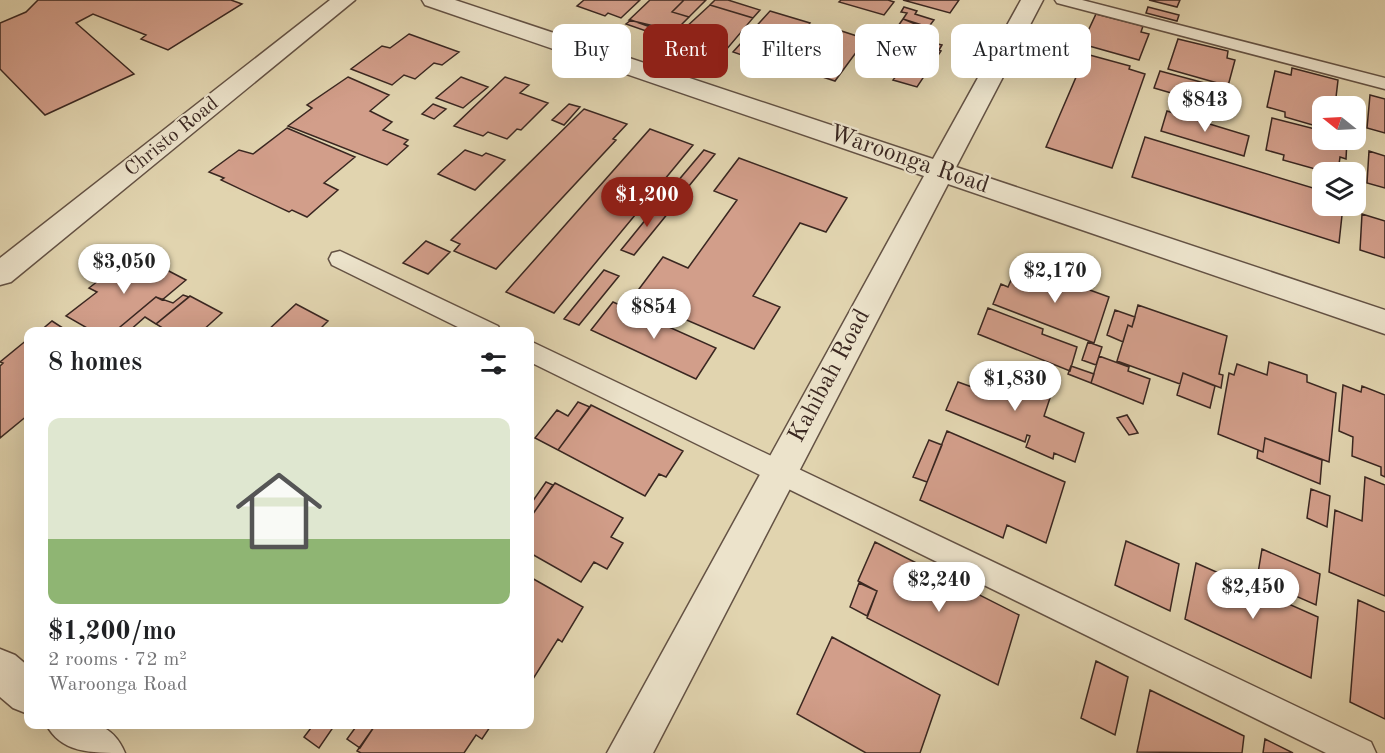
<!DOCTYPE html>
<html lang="en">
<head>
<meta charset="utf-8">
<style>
  body { margin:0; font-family:"Old Standard TT",serif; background:#f2f2f2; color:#202124; height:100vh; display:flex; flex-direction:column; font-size:22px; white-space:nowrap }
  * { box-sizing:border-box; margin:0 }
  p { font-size:20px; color:#757577 }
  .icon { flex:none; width:33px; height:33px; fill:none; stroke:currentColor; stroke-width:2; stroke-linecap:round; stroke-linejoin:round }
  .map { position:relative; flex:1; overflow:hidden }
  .details { position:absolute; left:24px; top:327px; width:510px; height:402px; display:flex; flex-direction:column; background:#fff; border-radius:12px; box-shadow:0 6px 24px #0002 }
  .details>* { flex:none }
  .guide { position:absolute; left:552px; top:24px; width:570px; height:54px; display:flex; gap:12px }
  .needle { width:39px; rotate:288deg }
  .buttons { position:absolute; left:1312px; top:96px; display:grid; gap:12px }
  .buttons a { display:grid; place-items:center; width:54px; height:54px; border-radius:12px; background:#fff; box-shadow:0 6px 24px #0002; font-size:30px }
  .price { position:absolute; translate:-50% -51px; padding:0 14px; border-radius:21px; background:#fff; color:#222; font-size:20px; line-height:39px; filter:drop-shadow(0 2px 3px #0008) }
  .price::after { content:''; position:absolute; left:50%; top:36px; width:18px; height:14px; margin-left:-9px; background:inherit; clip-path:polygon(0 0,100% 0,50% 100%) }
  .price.current { background:#8f2418; color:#fff }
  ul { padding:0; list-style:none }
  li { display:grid; align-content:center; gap:12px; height:318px; padding:0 24px }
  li+li { border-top:2px solid #e0e0e0 }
  li span { display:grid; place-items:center; height:186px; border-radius:12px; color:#555 }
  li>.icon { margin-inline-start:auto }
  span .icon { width:108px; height:108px; fill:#fffc; stroke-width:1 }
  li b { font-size:26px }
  h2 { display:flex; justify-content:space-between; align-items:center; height:72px; padding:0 24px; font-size:26px }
  .chip { padding:0 21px; border-radius:12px; background:#fff; box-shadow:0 6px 24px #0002; font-size:21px; line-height:54px }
  .chip.current { background:#8f2418; color:#fff }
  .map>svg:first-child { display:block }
  .building { fill:#d29e8a; stroke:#3a2721; stroke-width:1.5 }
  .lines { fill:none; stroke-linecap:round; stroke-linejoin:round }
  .service-casing { stroke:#645244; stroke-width:3 }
  .minor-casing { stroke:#645244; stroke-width:3 }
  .service { fill:#ece3cb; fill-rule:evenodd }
  .minor { fill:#ece3cb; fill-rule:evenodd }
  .labels { text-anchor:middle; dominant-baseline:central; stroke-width:4.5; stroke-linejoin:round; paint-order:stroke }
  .far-street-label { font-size:20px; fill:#3a2721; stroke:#ece3cb }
  .street-label { font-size:24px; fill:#3a2721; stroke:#ece3cb }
</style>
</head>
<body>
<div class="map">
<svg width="1385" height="753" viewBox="0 0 1385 753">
  <rect width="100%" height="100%" fill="#e1d4af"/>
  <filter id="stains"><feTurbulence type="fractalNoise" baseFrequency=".00333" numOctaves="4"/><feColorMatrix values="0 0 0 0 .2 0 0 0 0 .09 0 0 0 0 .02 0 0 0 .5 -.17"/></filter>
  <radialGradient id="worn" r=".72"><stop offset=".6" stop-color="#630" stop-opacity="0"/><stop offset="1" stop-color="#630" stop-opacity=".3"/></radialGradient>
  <path class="building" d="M 38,0 L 231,0 L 242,4 L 168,50 L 141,39 L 146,35 L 93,14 L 76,23 L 134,74 L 45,115 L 0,69 L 0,23 L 26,12 Z
    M 584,0 L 640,0 L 621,18 L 608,13 L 605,16 L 577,6 Z
    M 650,0 L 684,0 L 672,12 L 689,17 L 675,31 L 629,20 Z
    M 684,0 L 706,0 L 689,17 L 672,12 Z
    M 715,0 L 728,0 L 760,10 L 753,18 L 710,5 Z
    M 841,0 L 888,0 L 894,2 L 884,15 L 839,2 Z
    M 903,0 L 959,0 L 950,13 Z
    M 1149,0 L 1180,0 L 1177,7 Z
    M 710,5 L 753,18 L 726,50 L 705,44 L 710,38 L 684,29 Z
    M 904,7 L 917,11 L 915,14 L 934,20 L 927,29 L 903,19 L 907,13 L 901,12 Z
    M 1148,7 L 1179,15 L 1177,21 L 1146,13 Z
    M 770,11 L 810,23 L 792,48 L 772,42 L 756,60 L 733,52 Z
    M 1096,14 L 1143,26 L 1141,32 L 1149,34 L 1139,60 L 1082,44 Z
    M 903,19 L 925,26 L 914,43 L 941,51 L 917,87 L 893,80 L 897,75 L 864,64 L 886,34 L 891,36 Z
    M 631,20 L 656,29 L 658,26 L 673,31 L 666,38 L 626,24 Z
    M 823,25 L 866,39 L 835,81 L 807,72 L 818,59 L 800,53 Z
    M 923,29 L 932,32 L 926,41 L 942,45 L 939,50 L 914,43 Z
    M 409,34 L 459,52 L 442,65 L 434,63 L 415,79 L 404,75 L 392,85 L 351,69 L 382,46 L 390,48 Z
    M 1178,39 L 1228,51 L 1227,58 L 1235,60 L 1228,86 L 1168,69 Z
    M 802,54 L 818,59 L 807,72 L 791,67 Z
    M 1086,54 L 1130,66 L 1129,69 L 1145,74 L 1112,168 L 1046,147 Z
    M 1292,68 L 1338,80 L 1335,106 L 1323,106 L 1323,128 L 1285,117 L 1285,112 L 1267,107 L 1275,71 L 1291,75 Z
    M 1160,71 L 1238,92 L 1233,111 L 1154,88 Z
    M 348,77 L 389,95 L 370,111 L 392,122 L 383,130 L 408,140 L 404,144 L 408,146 L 387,165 L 288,126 L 312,108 L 307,105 Z
    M 461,77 L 488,87 L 463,108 L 436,98 Z
    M 505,77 L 529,85 L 520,93 L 548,103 L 521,130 L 517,129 L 507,139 L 488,132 L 483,136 L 454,126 Z
    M 1370,95 L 1385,99 L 1385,133 L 1367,128 Z
    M 433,104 L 446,109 L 434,119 L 422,114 Z
    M 569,104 L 580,107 L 564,125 L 552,120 Z
    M 584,109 L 627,124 L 613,139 L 616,140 L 496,269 L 454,251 L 460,244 L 451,240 Z
    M 1167,111 L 1249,136 L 1244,156 L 1161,131 Z
    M 1272,118 L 1323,131 L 1323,140 L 1347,140 L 1346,159 L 1340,157 L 1338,172 L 1326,172 L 1283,160 L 1284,155 L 1266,150 Z
    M 287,128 L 355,157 L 324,183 L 338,190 L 307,217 L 292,210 L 289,212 L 221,180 L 224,178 L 209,172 L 239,150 L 253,154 Z
    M 650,129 L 693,145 L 554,313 L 506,292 Z
    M 1145,137 L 1323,191 L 1323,206 L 1343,206 L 1339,243 L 1132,177 Z
    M 465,150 L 482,156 L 486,153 L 505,160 L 475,190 L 438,174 Z
    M 704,150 L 715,154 L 684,192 L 672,188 Z
    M 1369,151 L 1385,156 L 1385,188 L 1367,183 Z
    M 739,158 L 847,198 L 826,232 L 800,223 L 753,296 L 780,307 L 754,349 L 633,297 L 663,257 L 688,268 L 737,200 L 714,191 Z
    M 660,202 L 673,207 L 634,255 L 621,250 Z
    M 1362,214 L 1385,221 L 1385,258 L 1360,250 Z
    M 426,241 L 450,252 L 428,274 L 403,263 Z
    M 142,257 L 186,280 L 162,300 L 156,297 L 114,332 L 94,332 L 66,316 L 97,292 L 89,288 L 116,267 L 123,271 Z
    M 604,270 L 619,276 L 579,325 L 564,319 Z
    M 1015,271 L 1052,284 L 1054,277 L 1109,297 L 1094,343 L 993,304 L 1001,284 L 1008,287 Z
    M 183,295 L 189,297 L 156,324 L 145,317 L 128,332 L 114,332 L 156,297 L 173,303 Z
    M 190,296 L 222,313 L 201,332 L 169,332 L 156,324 Z
    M 613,302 L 716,348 L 696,379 L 591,330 Z
    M 296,304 L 328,321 L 317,332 L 266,332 Z
    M 1138,305 L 1227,336 L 1219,374 L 1223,375 L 1221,388 L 1183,373 L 1180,384 L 1117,361 L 1128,325 L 1132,327 Z
    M 988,308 L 1043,329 L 1042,334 L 1077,347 L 1070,371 L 978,334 Z
    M 1115,310 L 1135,317 L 1132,327 L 1128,325 L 1123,342 L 1107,335 Z
    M 52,321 L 69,332 L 39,332 Z
    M 28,339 L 28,415 L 0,438 L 0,366 L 3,363 L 0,362 Z
    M 1088,342 L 1102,347 L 1096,365 L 1082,360 Z
    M 1099,356 L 1129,367 L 1128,371 L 1150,379 L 1143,404 L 1091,383 Z
    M 1269,362 L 1307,375 L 1307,382 L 1336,393 L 1329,462 L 1265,438 L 1263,452 L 1218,434 L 1229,373 L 1234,375 L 1237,364 L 1267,375 Z
    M 981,364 L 1029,384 L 1030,381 L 1053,389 L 1044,416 L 1084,433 L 1075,462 L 1054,453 L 1053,459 L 1026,447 L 1030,436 L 1027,435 L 1025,442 L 946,410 L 958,382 L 972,387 Z
    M 1071,366 L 1094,374 L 1091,383 L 1068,374 Z
    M 1183,373 L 1215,386 L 1210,408 L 1177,395 Z
    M 1343,385 L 1361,392 L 1362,386 L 1385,395 L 1385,477 L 1381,475 L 1381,467 L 1352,456 L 1353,437 L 1339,431 Z
    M 578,402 L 590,407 L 558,450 L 535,438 L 557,410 L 568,416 Z
    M 591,405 L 683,451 L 666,477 L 659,474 L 645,496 L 558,450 Z
    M 1127,415 L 1138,433 L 1129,435 L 1117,418 Z
    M 947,431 L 1065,482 L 1046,543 L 1007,525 L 1003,538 L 920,500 Z
    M 1265,438 L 1322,460 L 1320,484 L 1257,458 L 1258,450 L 1263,452 Z
    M 929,440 L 942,445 L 927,482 L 913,477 Z
    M 1365,477 L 1385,485 L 1385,596 L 1329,572 L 1335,510 L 1362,521 Z
    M 546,482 L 553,485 L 530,518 L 530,505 Z
    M 555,483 L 623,518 L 611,537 L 623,543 L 607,569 L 594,562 L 581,582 L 530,553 L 530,518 Z
    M 1311,489 L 1330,496 L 1327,527 L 1307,518 Z
    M 1126,541 L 1179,564 L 1170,611 L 1115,585 Z
    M 875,542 L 1019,615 L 998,685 L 867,618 L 877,591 L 858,581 Z
    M 1262,549 L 1320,574 L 1316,605 L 1257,579 Z
    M 1196,563 L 1318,617 L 1311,678 L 1185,619 Z
    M 530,577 L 583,607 L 562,642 L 558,639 L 533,679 L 530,677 Z
    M 859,583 L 877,591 L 867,616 L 850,607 Z
    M 1358,600 L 1385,612 L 1385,719 L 1350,702 Z
    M 832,637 L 940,695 L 920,753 L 866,753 L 797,714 Z
    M 1096,661 L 1128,677 L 1115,735 L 1081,718 Z
    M 1150,690 L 1244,736 L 1242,753 L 1137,752 Z
    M 314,724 L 326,724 L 332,729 L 319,748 L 304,737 Z
    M 358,724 L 376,724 L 360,748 L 347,739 Z
    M 376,724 L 492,724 L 482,739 L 476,735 L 464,753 L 361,753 L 357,751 Z
    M 1265,739 L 1293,753 L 1263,753 Z"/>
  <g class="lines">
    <defs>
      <path id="service" d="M 1055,0 L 1082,0 L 1385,78 L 1385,89 L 1057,3 Z
        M 340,251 L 498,326 L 501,332 L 468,332 L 332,265 L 329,259 L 332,253 Z
        M 530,341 L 1371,742 L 1376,753 L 1326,753 L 530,362 Z"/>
      <path id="minor" d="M 330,0 L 355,0 L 11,282 L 0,285 L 0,258 Z
        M 422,0 L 455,0 L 933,159 L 1021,0 L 1043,0 L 956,167 L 1385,310 L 1385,334 L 948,184 L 653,753 L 607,753 L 924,176 L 425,5 Z
        M 0,649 L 15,655 L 28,666 L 28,714 L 13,708 L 0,697 Z
        M 46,724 C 81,724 109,715 125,753 C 90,753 61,753 46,724 Z"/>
    </defs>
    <use href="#service" class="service-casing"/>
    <use href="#minor" class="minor-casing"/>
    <use href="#service" class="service"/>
    <use href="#minor" class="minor"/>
  </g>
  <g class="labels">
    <g class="far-street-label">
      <text transform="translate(172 137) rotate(-39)">Christo Road</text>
    </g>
    <g class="street-label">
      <text transform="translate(909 160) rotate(19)">Waroonga Road</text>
      <text transform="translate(830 376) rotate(-62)">Kahibah Road</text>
    </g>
  </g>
  <rect width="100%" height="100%" filter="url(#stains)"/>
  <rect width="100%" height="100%" fill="url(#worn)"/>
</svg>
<div class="buttons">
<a><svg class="needle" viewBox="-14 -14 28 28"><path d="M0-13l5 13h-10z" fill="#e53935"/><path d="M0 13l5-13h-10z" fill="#757577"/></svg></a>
<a><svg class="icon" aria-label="layers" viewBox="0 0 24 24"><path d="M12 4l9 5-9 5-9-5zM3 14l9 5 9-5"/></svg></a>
</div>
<b class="price" style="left:1205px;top:133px">$843</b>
<b class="price current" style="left:647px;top:228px">$1,200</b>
<b class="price" style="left:124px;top:295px">$3,050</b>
<b class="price" style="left:1055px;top:304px">$2,170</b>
<b class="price" style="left:654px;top:340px">$854</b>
<b class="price" style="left:1015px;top:412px">$1,830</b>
<b class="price" style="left:939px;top:613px">$2,240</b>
<b class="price" style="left:1253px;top:620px">$2,450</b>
<div class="guide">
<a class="chip">Buy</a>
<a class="chip current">Rent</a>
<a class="chip">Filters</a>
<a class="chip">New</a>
<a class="chip">Apartment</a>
</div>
<section class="details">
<h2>8 homes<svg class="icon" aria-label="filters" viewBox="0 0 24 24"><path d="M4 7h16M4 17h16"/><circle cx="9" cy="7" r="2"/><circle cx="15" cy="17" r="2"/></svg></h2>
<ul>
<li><span style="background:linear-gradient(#dfe7d0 65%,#8fb573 0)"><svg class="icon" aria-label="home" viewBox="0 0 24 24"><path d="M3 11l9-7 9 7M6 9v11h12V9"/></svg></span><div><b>$1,200/mo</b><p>2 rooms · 72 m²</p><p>Waroonga Road</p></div></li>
</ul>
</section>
</div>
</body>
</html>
